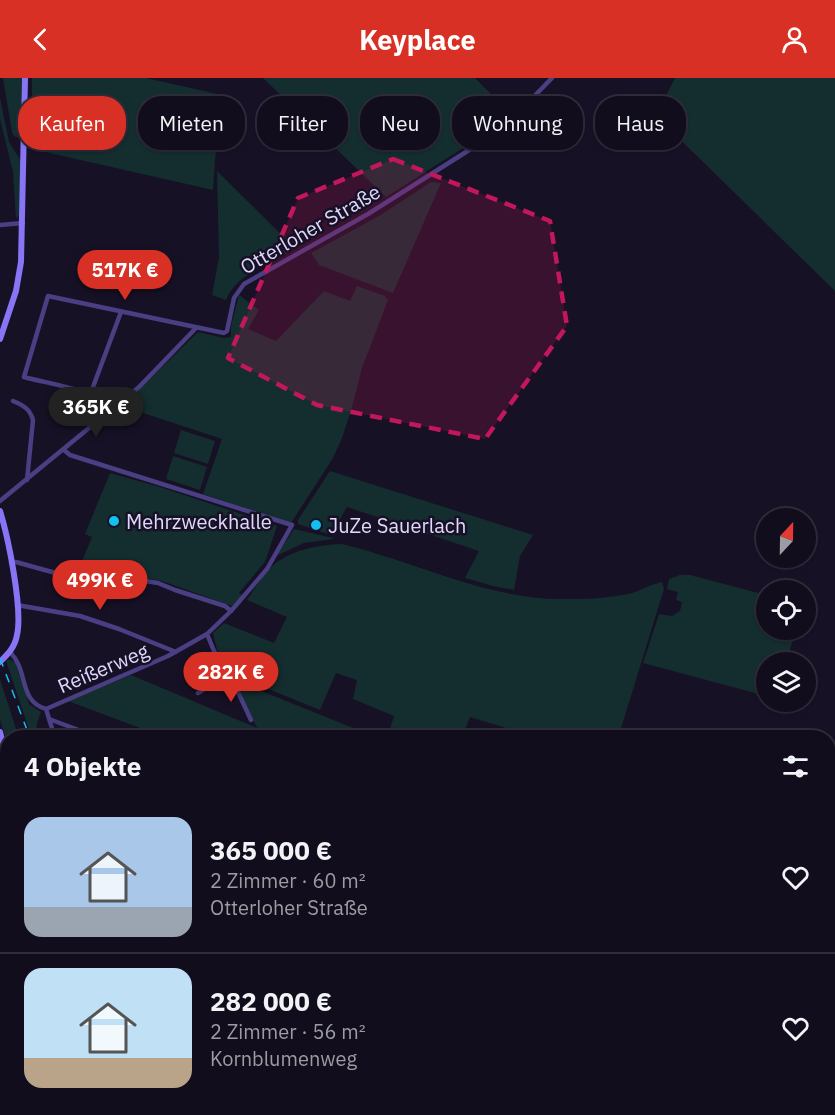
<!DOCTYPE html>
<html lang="de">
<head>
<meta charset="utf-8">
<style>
  body { margin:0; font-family:"IBM Plex Sans",sans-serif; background:#1a1625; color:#f1f3f6; height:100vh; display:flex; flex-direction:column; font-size:22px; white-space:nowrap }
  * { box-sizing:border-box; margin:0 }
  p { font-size:20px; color:#9c9ca3 }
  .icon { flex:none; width:33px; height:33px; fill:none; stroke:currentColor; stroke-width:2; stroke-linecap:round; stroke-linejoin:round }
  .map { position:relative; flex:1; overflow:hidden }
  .panel { position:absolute; left:0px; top:652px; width:836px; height:386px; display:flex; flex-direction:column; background:#110d1c; border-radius:24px 24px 0 0; box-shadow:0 2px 4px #0004,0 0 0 2px #302d3b }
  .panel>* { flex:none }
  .hud { position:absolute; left:18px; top:18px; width:800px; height:54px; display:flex; gap:12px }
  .needle { width:39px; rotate:22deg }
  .controls { position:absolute; left:756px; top:430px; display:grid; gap:12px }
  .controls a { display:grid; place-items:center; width:60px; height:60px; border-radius:50%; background:#110d1c; box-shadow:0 2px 4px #0004,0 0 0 2px #302d3b; font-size:30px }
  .price { position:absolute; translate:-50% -51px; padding:0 14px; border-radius:21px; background:#d93025; color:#fff; font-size:20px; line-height:39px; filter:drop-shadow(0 2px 3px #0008) }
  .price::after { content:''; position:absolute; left:50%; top:36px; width:18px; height:14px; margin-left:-9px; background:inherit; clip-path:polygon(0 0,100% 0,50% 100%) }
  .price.current { background:#222; color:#fff }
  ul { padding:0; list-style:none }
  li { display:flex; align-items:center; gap:18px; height:150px; padding:0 24px }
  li+li { border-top:2px solid #302d3b }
  li span { display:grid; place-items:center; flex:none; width:168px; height:120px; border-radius:18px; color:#555 }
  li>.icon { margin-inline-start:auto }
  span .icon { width:72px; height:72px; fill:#fffc; stroke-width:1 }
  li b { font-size:26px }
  h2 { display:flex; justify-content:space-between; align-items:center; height:72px; padding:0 24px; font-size:26px }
  .chip { padding:0 21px; border-radius:24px; background:#110d1c; box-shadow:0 2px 4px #0004,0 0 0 2px #302d3b; font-size:21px; line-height:54px }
  .chip.current { background:#d93025; color:#fff }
  header { display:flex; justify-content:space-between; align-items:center; height:78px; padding:0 24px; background:#d93025; color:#fff; font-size:27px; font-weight:700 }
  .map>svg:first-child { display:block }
  .green { fill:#142d2f }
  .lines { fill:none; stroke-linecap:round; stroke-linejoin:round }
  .street { stroke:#493f82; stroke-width:4.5 }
  .secondary { stroke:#8875f6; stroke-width:6 }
  .rail { stroke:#11bff0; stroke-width:1.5; stroke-dasharray:9 8; stroke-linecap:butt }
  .marked { fill:#c2185b; fill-opacity:0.2; stroke:#c2185b; stroke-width:4.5; stroke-dasharray:12 8; stroke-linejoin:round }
  .poi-dot { fill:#11bff0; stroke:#171126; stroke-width:2 }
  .labels { text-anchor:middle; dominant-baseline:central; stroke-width:5; stroke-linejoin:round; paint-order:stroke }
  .street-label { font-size:20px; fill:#e0d8fd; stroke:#171126 }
  .poi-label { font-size:20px; fill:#e0d8fd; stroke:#171126; text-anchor:start }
</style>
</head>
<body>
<header><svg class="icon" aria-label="back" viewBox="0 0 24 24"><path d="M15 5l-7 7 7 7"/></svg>Keyplace<svg class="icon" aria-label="person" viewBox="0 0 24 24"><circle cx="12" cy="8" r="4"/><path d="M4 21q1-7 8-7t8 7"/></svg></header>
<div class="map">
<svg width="835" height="1037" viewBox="0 0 835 1037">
  <rect width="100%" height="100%" fill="#171126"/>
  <path class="green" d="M 3,0 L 22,0 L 21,58 L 19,60 L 14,58 L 12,54 Z
    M 32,0 L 146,0 L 226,18 L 215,81 L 213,112 L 32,71 Z
    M 263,0 L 475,0 L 510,35 L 490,53 L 386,119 Z
    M 675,0 L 835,0 L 835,213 L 656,38 Z
    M 0,20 L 9,64 L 21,83 L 19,137 L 16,141 L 13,94 L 0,41 Z
    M 217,93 L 295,170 C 273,182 235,197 226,222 L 212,217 L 219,179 Z
    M 431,104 L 441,105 L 393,215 L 319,187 L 311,175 L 379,138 Z
    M 357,208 L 385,218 L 388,222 L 362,290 L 352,329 L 342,360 L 333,380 L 291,445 L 203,416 L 222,361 L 122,328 L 198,254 L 224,260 L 231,259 L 231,248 L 239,217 L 259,232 L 248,251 L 276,263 L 324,213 L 350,223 Z
    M 181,352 L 215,363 L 208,386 L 174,375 Z
    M 173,378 L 207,389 L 200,412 L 166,401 Z
    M 330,393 L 533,457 L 520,478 L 514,512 L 493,508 L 465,500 L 479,473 L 347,429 L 331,457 L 298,446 L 298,442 Z
    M 110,395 L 160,409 L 277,448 L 265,484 L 239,515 L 243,517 L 232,528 L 162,503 L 140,499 L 119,505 L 122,495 L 82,483 L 92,459 L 85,456 Z
    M 294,451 L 333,460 L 333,461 L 304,465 L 276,478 Z
    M 342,466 C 417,484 489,523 568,521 C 589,521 611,520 632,515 C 642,512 651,506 662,504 L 664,511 L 618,660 L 538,660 L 470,639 L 462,660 L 387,660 L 394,638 L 353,621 L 357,602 L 336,595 L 320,632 L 231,596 L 217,571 L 213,555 L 224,545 L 274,565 L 287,539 L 247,522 C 254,512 261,499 270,490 C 289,472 317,467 342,466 Z
    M 680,497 L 690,497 L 766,517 L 766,552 L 796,552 L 786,585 L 766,585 L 766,618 L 643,585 L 659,536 L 672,538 L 680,533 L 682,524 L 676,522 L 678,514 L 667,511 L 669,501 Z
    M 8,582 L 11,582 L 16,586 L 29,626 L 41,634 L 37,645 L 36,660 L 32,660 L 6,583 Z
    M 131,597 L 257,650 L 234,602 L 378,660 L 167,660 L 68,623 Z
    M 0,601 L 19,660 L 8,660 L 7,664 L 0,642 Z"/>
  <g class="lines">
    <path class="street" d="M 0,147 L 23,145
      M 90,317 L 121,234
      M 13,323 C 23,327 30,331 33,342 L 27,402
      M 113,331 C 97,312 49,306 24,299 L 48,218 L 224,255 L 227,253 L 234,220 L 244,206 L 368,136 L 485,62 L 513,40 L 552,0
      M 0,423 L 139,309 L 196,250
      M 11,485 L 16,484 L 113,511 L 145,503 L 158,505 L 175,512 L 225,528 L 231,533
      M 17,527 L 80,538 L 119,551 L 176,574
      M 207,556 L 214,573 L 231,599 L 251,642
      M 10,574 C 29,593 18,623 46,631
      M 198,615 L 228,596
      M 46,631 L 168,578 L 207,556 L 231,533 L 267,491 L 292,447 L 70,377 L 64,372
      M 46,631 L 55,660
      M 49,641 L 100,660
      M 0,867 L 8,870
      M 0,999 L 8,983
      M 28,1030 L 30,1037
      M 58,1030 L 73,1037
      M 100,1030 L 100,1037
      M 118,1030 L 119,1037
      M 337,1030 L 353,1037
      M 283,1037 L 286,1030
      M 650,1037 L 652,1030"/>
    <path class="secondary" d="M 0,261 L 16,213 L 21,184 L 25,0
      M 0,433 C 8,459 23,531 17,557 C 15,569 8,576 0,584
      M 0,654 L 6,679 L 8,715
      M 0,777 L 8,720
      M 0,923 L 8,927
      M 190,1030 L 203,1037"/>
    <path class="rail" d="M 0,580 L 30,660
      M 113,1030 L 113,1037"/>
  </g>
  <path class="marked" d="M 393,81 L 550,143 L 567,248 L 485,361 L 317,327 L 228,280 L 298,120 Z"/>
  <g class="poi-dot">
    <circle cx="114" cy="443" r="6"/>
    <circle cx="316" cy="447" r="6"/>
  </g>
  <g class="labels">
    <g class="street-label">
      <text transform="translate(310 151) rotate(-30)">Otterloher Straße</text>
      <text transform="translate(103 590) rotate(-23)">Reißerweg</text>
    </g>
    <g class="poi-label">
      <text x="126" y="443">Mehrzweckhalle</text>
      <text x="328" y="447">JuZe Sauerlach</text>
    </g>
  </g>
</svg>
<div class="controls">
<a><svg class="needle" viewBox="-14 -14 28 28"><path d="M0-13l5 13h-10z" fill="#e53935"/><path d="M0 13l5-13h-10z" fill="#9c9ca3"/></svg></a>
<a><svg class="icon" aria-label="locate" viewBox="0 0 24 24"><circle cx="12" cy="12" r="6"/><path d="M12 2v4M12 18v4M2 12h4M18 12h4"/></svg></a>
<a><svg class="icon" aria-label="layers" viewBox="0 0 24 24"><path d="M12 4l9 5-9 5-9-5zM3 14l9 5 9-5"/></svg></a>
</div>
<b class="price" style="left:125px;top:223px">517K €</b>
<b class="price current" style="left:96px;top:360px">365K €</b>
<b class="price" style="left:100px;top:533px">499K €</b>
<b class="price" style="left:231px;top:625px">282K €</b>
<div class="hud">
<a class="chip current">Kaufen</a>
<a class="chip">Mieten</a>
<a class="chip">Filter</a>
<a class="chip">Neu</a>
<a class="chip">Wohnung</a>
<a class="chip">Haus</a>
</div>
<section class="panel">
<h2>4 Objekte<svg class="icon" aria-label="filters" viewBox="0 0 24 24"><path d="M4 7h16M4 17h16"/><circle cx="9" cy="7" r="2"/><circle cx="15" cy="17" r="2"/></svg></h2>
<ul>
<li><span style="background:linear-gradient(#a9c7e8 75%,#9aa5b1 0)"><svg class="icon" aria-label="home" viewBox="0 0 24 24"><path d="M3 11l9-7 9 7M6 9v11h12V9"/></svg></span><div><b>365 000 €</b><p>2 Zimmer · 60 m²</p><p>Otterloher Straße</p></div><svg class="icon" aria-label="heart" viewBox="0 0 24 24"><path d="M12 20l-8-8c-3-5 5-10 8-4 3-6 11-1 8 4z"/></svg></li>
<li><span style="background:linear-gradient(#bfe0f5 75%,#b9a48a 0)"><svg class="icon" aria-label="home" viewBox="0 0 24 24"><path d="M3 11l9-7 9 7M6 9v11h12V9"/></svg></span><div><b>282 000 €</b><p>2 Zimmer · 56 m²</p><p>Kornblumenweg</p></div><svg class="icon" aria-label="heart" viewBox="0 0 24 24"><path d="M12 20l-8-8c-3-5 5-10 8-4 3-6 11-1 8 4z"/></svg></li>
</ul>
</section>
</div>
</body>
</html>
